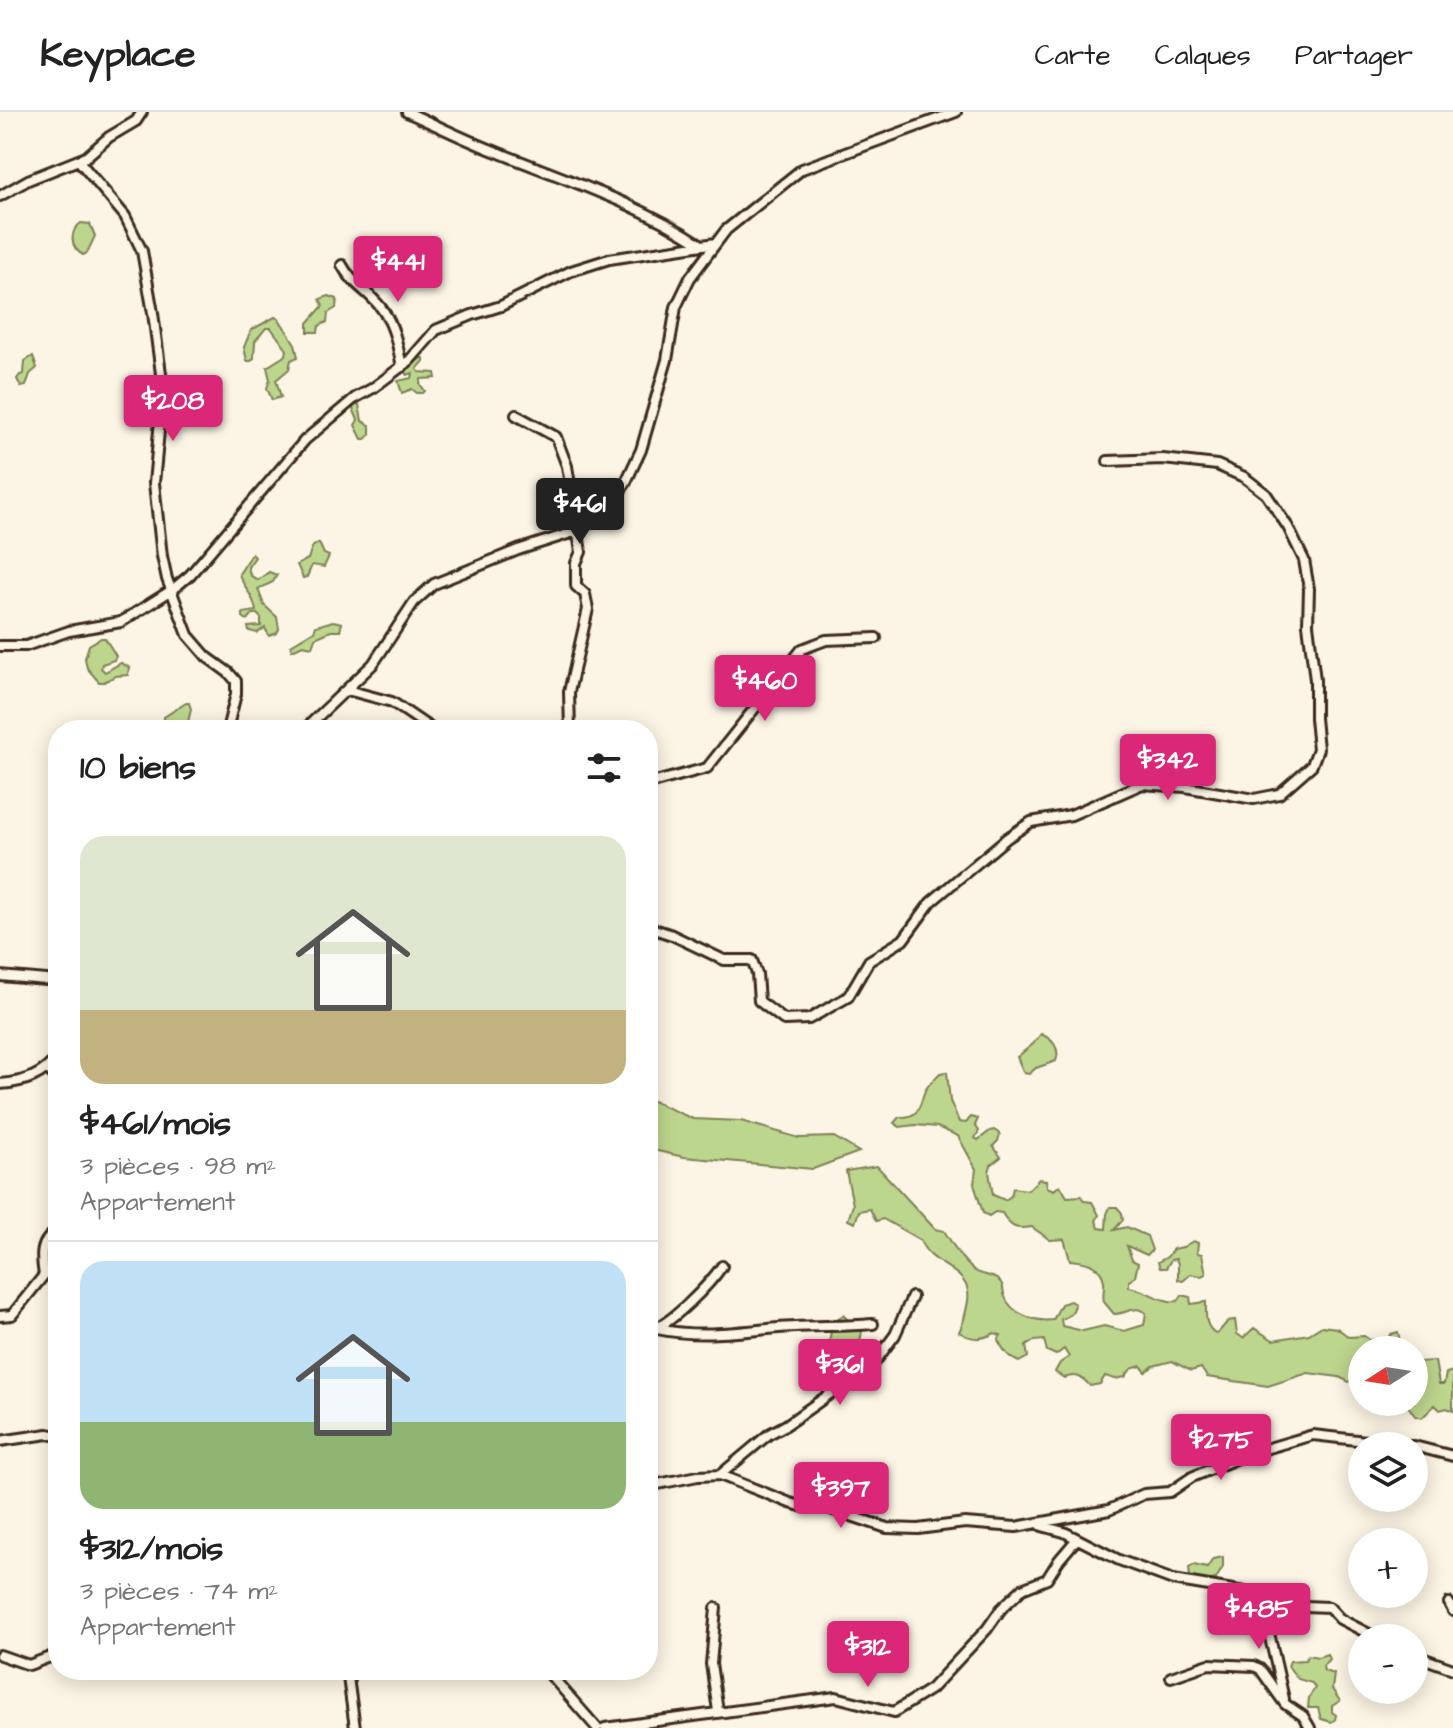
<!DOCTYPE html>
<html lang="fr">
<head>
<meta charset="utf-8">
<style>
  body { margin:0; font-family:"Architects Daughter",sans-serif; background:#f6f6f6; color:#222; height:100vh; display:flex; flex-direction:column; font-size:30px; white-space:nowrap }
  * { box-sizing:border-box; margin:0 }
  p { font-size:26px; color:#767676 }
  .icon { flex:none; width:44px; height:44px; fill:none; stroke:currentColor; stroke-width:2; stroke-linecap:round; stroke-linejoin:round }
  .map { position:relative; flex:1; overflow:hidden }
  .panel { position:absolute; left:48px; top:608px; width:610px; height:960px; display:flex; flex-direction:column; background:#fff; border-radius:32px; box-shadow:0 4px 20px #0003 }
  .panel>* { flex:none }
  .needle { width:52px; rotate:258deg }
  .fabs { position:absolute; left:1348px; top:1224px; display:grid; gap:16px }
  .fabs a { display:grid; place-items:center; width:80px; height:80px; border-radius:50%; background:#fff; box-shadow:0 4px 20px #0003; font-size:40px }
  .price { position:absolute; translate:-50% -68px; padding:0 18px; border-radius:8px; background:#db2777; color:#fff; font-size:26px; line-height:52px; filter:drop-shadow(0 2px 4px #0008) }
  .price::after { content:''; position:absolute; left:50%; top:48px; width:24px; height:18px; margin-left:-12px; background:inherit; clip-path:polygon(0 0,100% 0,50% 100%) }
  .price.on { background:#222; color:#fff }
  ul { padding:0; list-style:none }
  li { display:grid; align-content:center; gap:16px; height:424px; padding:0 32px }
  li+li { border-top:2px solid #e0e0e0 }
  li span { display:grid; place-items:center; height:248px; border-radius:24px; color:#555 }
  li>.icon { margin-inline-start:auto }
  span .icon { width:144px; height:144px; fill:#fffc; stroke-width:1 }
  li b { font-size:34px }
  h2 { display:flex; justify-content:space-between; align-items:center; height:96px; padding:0 32px; font-size:34px }
  header { display:flex; align-items:center; gap:48px; box-sizing:border-box; height:112px; padding:0 40px; background:#fff; border-bottom:2px solid #e0e0e0 }
  header strong { font-size:38px }
  nav { display:flex; gap:44px; margin-inline-start:auto; font-size:28px }
  .map>svg:first-child { display:block }
  .green { fill:#bdd68d; stroke:#7c8056; stroke-width:2 }
  .lines { fill:none; stroke-linecap:round; stroke-linejoin:round }
  .street-casing { stroke:#3b2a1e; stroke-width:14 }
  .street { stroke:#fcf5e5; stroke-width:8 }
</style>
</head>
<body>
<header>
<strong>Keyplace</strong>
<nav><a>Carte</a><a>Calques</a><a>Partager</a></nav>
</header>
<div class="map">
<svg width="1453" height="1616" viewBox="0 0 1453 1616">
  <rect width="100%" height="100%" fill="#fcf5e5"/>
  <filter id="ink" filterUnits="userSpaceOnUse"><feTurbulence type="fractalNoise" baseFrequency=".0125" numOctaves="2"/><feDisplacementMap in="SourceGraphic" scale="16" xChannelSelector="R" yChannelSelector="G"/><feConvolveMatrix kernelMatrix="1 2 1 2 8 2 1 2 1" color-interpolation-filters="sRGB"/></filter>
  <g filter="url(#ink)">
    <path class="green" d="M 81,111 L 90,112 L 95,124 L 87,141 L 83,143 C 70,136 69,119 81,111 Z
      M 329,184 L 337,187 L 336,196 L 328,201 L 327,210 L 319,214 L 318,220 L 308,220 L 308,211 L 323,194 L 320,187 Z
      M 275,205 L 279,207 L 295,232 L 298,245 L 291,248 L 289,257 L 276,268 L 281,285 L 272,288 L 267,276 L 270,268 L 267,255 L 286,243 L 287,238 L 271,216 L 266,216 L 255,229 L 254,246 L 251,249 L 247,249 L 244,235 L 251,218 Z
      M 33,244 L 37,256 L 30,262 L 26,274 L 21,275 L 17,267 L 20,263 L 24,262 L 25,249 Z
      M 421,246 L 424,246 L 424,249 L 417,257 L 419,260 L 435,261 L 436,266 L 421,267 L 420,272 L 425,279 L 423,281 L 417,281 L 412,277 L 402,281 L 398,269 L 412,266 L 413,261 L 407,263 L 406,257 Z
      M 358,287 L 362,309 L 370,313 L 370,323 L 365,327 L 362,327 L 355,313 L 358,308 L 351,292 Z
      M 319,431 L 324,442 L 329,444 L 324,455 L 312,453 L 307,465 L 303,466 L 297,453 L 308,447 L 312,435 Z
      M 252,442 L 255,445 L 248,455 L 250,463 L 258,468 L 269,460 L 277,463 L 273,470 L 258,477 L 264,493 L 277,505 L 279,517 L 277,521 L 269,524 L 265,516 L 257,521 L 249,519 L 248,515 L 261,514 L 261,506 L 257,502 L 253,502 L 247,508 L 243,505 L 243,501 L 256,499 C 254,483 243,475 239,462 Z
      M 333,509 L 342,511 L 340,519 L 331,519 L 315,526 L 312,535 L 303,533 L 292,538 L 291,533 L 314,519 L 316,514 Z
      M 101,526 L 105,526 L 116,544 L 114,548 L 102,552 L 101,556 L 105,560 L 121,551 L 129,555 L 128,563 L 115,564 L 104,570 L 99,570 L 87,556 L 85,546 L 89,533 Z
      M 186,591 L 189,591 L 191,597 L 187,615 L 190,618 L 165,618 L 164,605 Z
      M 1041,922 C 1052,927 1061,936 1056,949 L 1036,956 L 1029,962 L 1024,961 L 1017,945 L 1033,932 Z
      M 947,960 L 950,989 L 959,1010 L 966,1011 L 971,1005 L 978,1007 L 975,1013 L 979,1019 L 975,1026 L 978,1028 L 990,1019 L 994,1018 L 1000,1022 L 998,1029 L 993,1034 L 1001,1045 L 991,1053 L 989,1060 L 993,1083 L 1005,1088 L 1011,1084 L 1013,1076 L 1028,1078 L 1039,1067 L 1046,1068 L 1047,1075 L 1054,1078 L 1060,1073 L 1067,1085 L 1081,1084 L 1084,1089 L 1092,1090 L 1099,1103 L 1096,1109 L 1099,1116 L 1106,1117 L 1107,1102 L 1110,1095 L 1117,1095 L 1122,1101 L 1123,1108 L 1114,1118 L 1127,1115 L 1147,1124 L 1152,1138 L 1147,1143 L 1127,1134 L 1132,1148 L 1138,1151 L 1135,1165 L 1129,1169 L 1129,1175 C 1145,1177 1163,1192 1178,1189 L 1182,1183 L 1190,1185 L 1191,1192 L 1206,1190 C 1206,1203 1204,1215 1217,1222 L 1228,1209 L 1235,1208 L 1237,1222 L 1243,1226 L 1254,1216 L 1273,1228 L 1309,1222 L 1322,1214 L 1337,1216 L 1349,1225 L 1364,1224 L 1370,1228 L 1386,1228 L 1391,1222 L 1398,1220 L 1401,1234 L 1405,1238 L 1362,1238 L 1362,1266 L 1349,1270 L 1339,1265 L 1308,1261 L 1268,1274 L 1207,1265 L 1201,1256 L 1191,1259 L 1172,1249 L 1153,1254 L 1146,1260 L 1141,1254 L 1131,1257 L 1125,1265 L 1115,1267 L 1105,1264 L 1100,1272 L 1090,1274 C 1082,1264 1076,1262 1064,1266 L 1055,1260 L 1060,1251 L 1069,1245 L 1064,1237 L 1056,1243 L 1047,1239 L 1044,1228 L 1034,1229 L 1026,1234 L 1028,1245 L 1019,1250 C 1008,1245 1004,1239 998,1228 L 1001,1223 L 995,1221 C 981,1228 972,1228 959,1220 C 964,1210 966,1201 968,1189 C 973,1156 930,1156 920,1128 L 883,1107 L 876,1109 L 870,1097 L 859,1099 L 855,1111 L 848,1108 L 853,1093 L 846,1059 L 877,1054 L 935,1117 L 944,1119 C 954,1133 960,1148 975,1159 C 982,1163 991,1163 998,1168 C 1005,1173 1002,1178 1005,1185 C 1012,1203 1036,1210 1053,1208 L 1061,1192 L 1070,1189 L 1075,1192 C 1074,1200 1069,1205 1061,1207 L 1062,1214 L 1083,1219 L 1104,1214 L 1124,1219 L 1144,1213 L 1146,1201 C 1136,1192 1126,1202 1114,1202 L 1104,1190 C 1102,1182 1105,1176 1104,1169 C 1101,1152 1084,1149 1070,1148 L 1064,1127 L 1050,1128 L 1032,1115 C 1015,1118 1011,1116 1002,1101 L 995,1100 L 989,1104 L 983,1101 L 974,1072 L 976,1057 L 958,1024 L 937,1015 L 915,1013 L 900,1015 L 894,1011 L 899,1005 C 919,1006 919,996 924,981 C 926,974 935,967 940,961 Z
      M 648,987 L 693,1007 L 741,1009 L 799,1026 L 834,1025 L 859,1040 L 813,1057 L 684,1045 L 648,1037 Z
      M 1193,1129 L 1198,1131 L 1197,1141 L 1202,1142 L 1206,1162 L 1201,1164 L 1191,1162 L 1183,1169 L 1178,1168 L 1178,1152 L 1176,1147 L 1171,1148 L 1166,1156 L 1160,1156 L 1158,1150 L 1167,1145 L 1173,1137 L 1183,1135 Z
      M 843,1203 L 848,1208 L 848,1218 L 855,1216 L 862,1218 L 860,1232 L 857,1234 L 851,1230 L 846,1234 L 828,1237 L 832,1213 Z
      M 1414,1247 L 1417,1250 L 1435,1249 L 1439,1272 L 1444,1272 L 1446,1261 L 1453,1259 L 1453,1299 L 1447,1296 L 1440,1298 L 1435,1293 L 1422,1306 L 1415,1304 L 1405,1290 L 1414,1290 Z
      M 1223,1445 L 1223,1455 L 1216,1467 L 1206,1469 L 1190,1466 L 1189,1456 L 1194,1453 L 1207,1456 L 1213,1447 Z
      M 1327,1542 L 1329,1547 L 1323,1554 L 1324,1559 L 1334,1562 L 1332,1577 L 1340,1589 L 1332,1594 L 1332,1600 L 1336,1603 L 1335,1608 L 1331,1610 L 1321,1607 L 1318,1596 L 1308,1596 L 1309,1585 L 1315,1576 L 1312,1571 L 1298,1567 L 1288,1554 L 1290,1549 L 1305,1548 L 1308,1543 L 1318,1545 Z"/>
    <g class="lines">
      <defs>
        <path id="street" d="M 407,0 C 438,14 469,30 502,42 C 570,69 640,92 702,133
          M 79,49 L 125,104 L 142,139 L 153,201 L 163,277 L 154,371 L 162,444 L 167,467 L 188,523 L 207,545 L 229,561 L 236,569 L 236,582 L 227,618
          M 0,84 L 28,68 L 86,45 L 109,25 L 136,9 L 142,0
          M 342,153 C 352,173 373,182 384,200 C 395,216 398,236 402,255
          M 516,303 L 556,325 L 567,354 L 581,440 L 576,451 L 576,474 L 585,482 L 588,497 L 569,580 L 570,618
          M 0,534 L 26,534 L 69,519 L 121,510 L 172,478 L 190,463 L 305,328 L 355,286 L 373,276 L 409,249 L 436,218 L 472,203 L 501,194 L 571,159 L 609,147 L 716,131
          M 347,578 L 392,590 L 433,618
          M 304,618 L 373,552 L 414,490 L 434,472 L 518,438 L 577,419 L 604,399 L 625,372 L 641,338 L 667,248 L 676,195 L 690,166 L 726,118 L 802,57 L 956,0
          M 648,672 L 707,656 L 802,537 L 826,528 L 876,526
          M 648,815 L 672,823 L 724,848 L 752,848 L 757,862 L 759,889 L 784,908 L 809,907 L 848,885 L 869,849 L 903,828 L 931,790 L 1007,726 L 1031,710 L 1071,703 L 1142,672 L 1185,675 L 1254,687 L 1279,682 L 1312,653 L 1318,637 L 1315,606 L 1315,568 L 1308,512 L 1309,477 L 1304,448 L 1288,415 L 1266,382 L 1244,365 L 1217,353 L 1163,347 L 1108,349
          M 0,864 L 58,869
          M 48,957 L 58,968
          M 0,972 C 25,970 43,964 58,944
          M 0,1204 L 12,1203 L 44,1163 C 41,1145 39,1129 58,1119
          M 657,1217 C 695,1225 730,1221 768,1217 C 803,1213 838,1215 873,1212
          M 648,1219 C 669,1215 710,1172 722,1154
          M 0,1329 L 48,1322 L 58,1324
          M 1414,1334 L 1453,1344
          M 720,1363 L 769,1322 L 786,1313 L 851,1267 L 869,1258 L 895,1223 L 912,1185
          M 648,1374 L 698,1364 L 720,1363 L 790,1391 L 804,1395 L 822,1394 L 887,1416 L 918,1417 L 965,1411 L 1016,1415 L 1109,1398 L 1144,1382 L 1170,1380 L 1192,1365 L 1248,1342 L 1313,1323 L 1410,1334
          M 1042,1414 L 1064,1420 L 1119,1448 L 1173,1468 L 1245,1480 L 1280,1493 L 1329,1495 L 1340,1507 L 1377,1526
          M 1267,1489 L 1269,1521 L 1284,1587
          M 1449,1491 L 1453,1499
          M 716,1496 L 711,1552 L 718,1599
          M 0,1543 L 29,1553 L 58,1542
          M 1414,1543 L 1453,1557
          M 347,1558 L 355,1616
          M 546,1558 L 597,1616
          M 1171,1565 L 1209,1552 L 1254,1554 L 1260,1557 L 1285,1592 L 1303,1604 L 1310,1616
          M 605,1616 L 836,1585 L 894,1600 L 931,1577 L 987,1517 L 1001,1497 L 1022,1477 L 1047,1467 L 1059,1448 L 1076,1428"/>
      </defs>
      <use href="#street" class="street-casing"/>
      <use href="#street" class="street"/>
    </g>
  </g>
</svg>
<div class="fabs">
<a><svg class="needle" viewBox="-14 -14 28 28"><path d="M0-13l5 13h-10z" fill="#e53935"/><path d="M0 13l5-13h-10z" fill="#767676"/></svg></a>
<a><svg class="icon" aria-label="layers" viewBox="0 0 24 24"><path d="M12 4l9 5-9 5-9-5zM3 14l9 5 9-5"/></svg></a>
<a>+</a>
<a>−</a>
</div>
<b class="price" style="left:398px;top:192px">$441</b>
<b class="price" style="left:173px;top:331px">$208</b>
<b class="price on" style="left:580px;top:434px">$461</b>
<b class="price" style="left:765px;top:611px">$460</b>
<b class="price" style="left:1168px;top:690px">$342</b>
<b class="price" style="left:840px;top:1295px">$361</b>
<b class="price" style="left:1221px;top:1370px">$275</b>
<b class="price" style="left:841px;top:1418px">$397</b>
<b class="price" style="left:1259px;top:1539px">$485</b>
<b class="price" style="left:868px;top:1577px">$312</b>
<section class="panel">
<h2>10 biens<svg class="icon" aria-label="filters" viewBox="0 0 24 24"><path d="M4 7h16M4 17h16"/><circle cx="9" cy="7" r="2"/><circle cx="15" cy="17" r="2"/></svg></h2>
<ul>
<li><span style="background:linear-gradient(#dfe7d0 70%,#c2b280 0)"><svg class="icon" aria-label="home" viewBox="0 0 24 24"><path d="M3 11l9-7 9 7M6 9v11h12V9"/></svg></span><div><b>$461/mois</b><p>3 pièces · 98 m²</p><p>Appartement</p></div></li>
<li><span style="background:linear-gradient(#bfe0f5 65%,#8fb573 0)"><svg class="icon" aria-label="home" viewBox="0 0 24 24"><path d="M3 11l9-7 9 7M6 9v11h12V9"/></svg></span><div><b>$312/mois</b><p>3 pièces · 74 m²</p><p>Appartement</p></div></li>
</ul>
</section>
</div>
</body>
</html>
